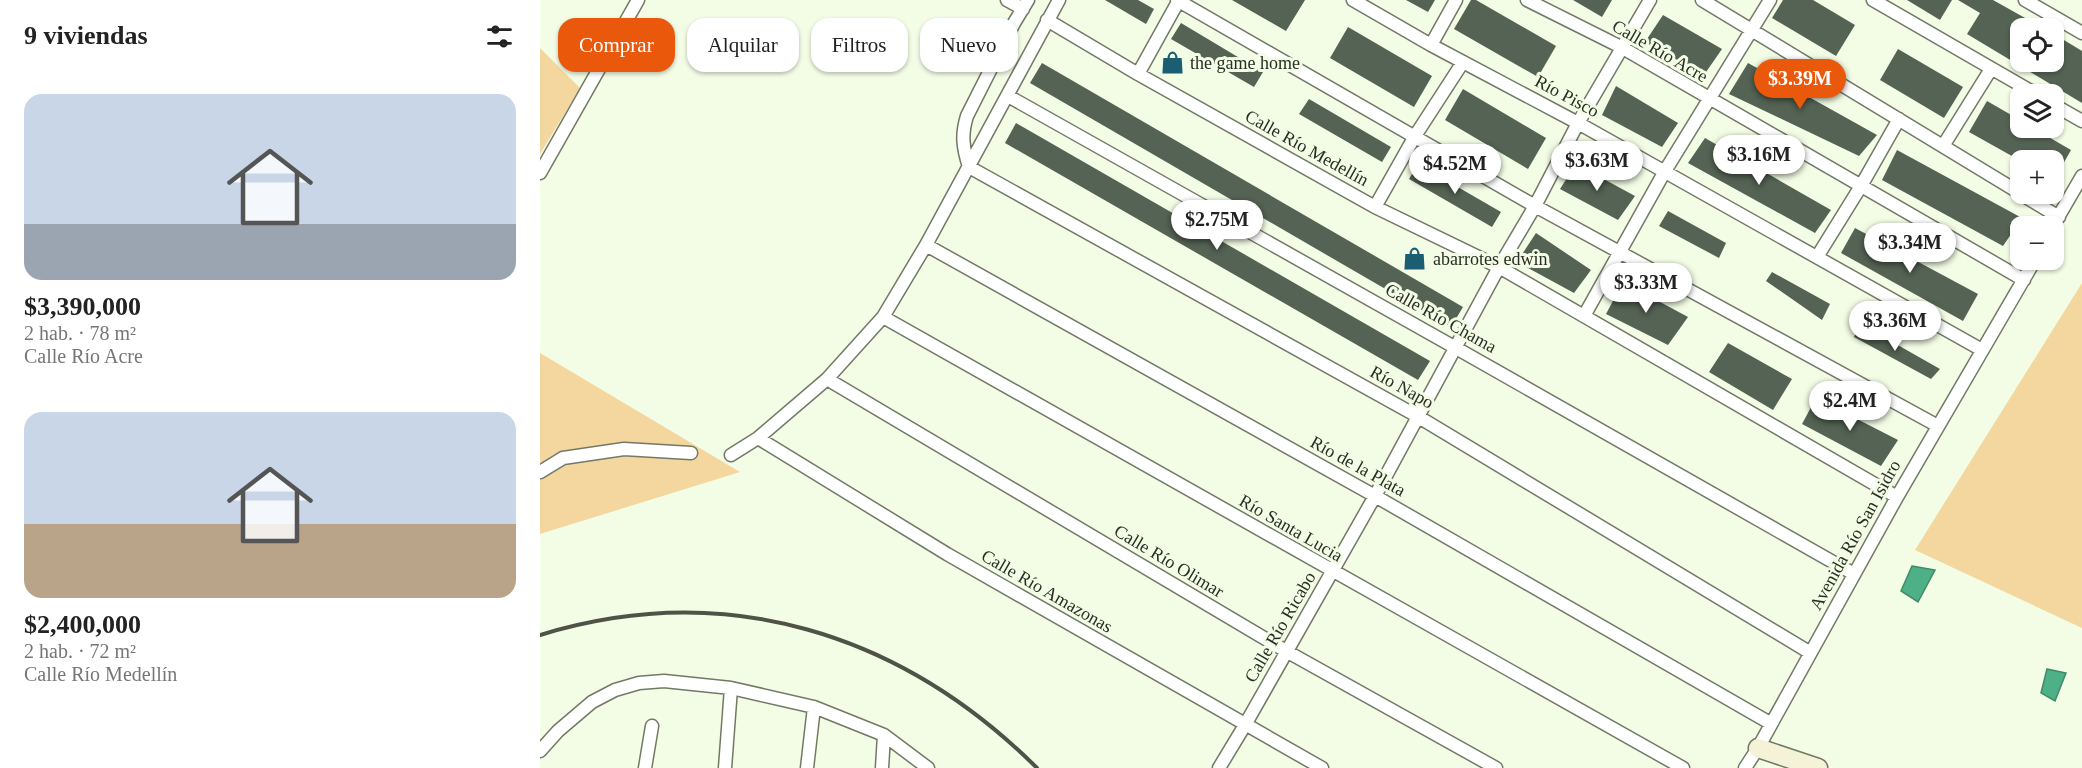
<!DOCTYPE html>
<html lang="es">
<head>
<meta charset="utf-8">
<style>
  body { margin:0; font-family:"Times New Roman",serif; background:#f6f6f6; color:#222; height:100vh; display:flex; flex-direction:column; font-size:22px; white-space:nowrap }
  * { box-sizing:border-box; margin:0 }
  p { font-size:20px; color:#767676 }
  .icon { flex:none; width:33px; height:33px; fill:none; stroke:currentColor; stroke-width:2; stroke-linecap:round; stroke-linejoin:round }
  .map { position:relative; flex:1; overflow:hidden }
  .side { display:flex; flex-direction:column; background:#fff; width:540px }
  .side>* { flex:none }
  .guide { position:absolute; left:18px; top:18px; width:570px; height:54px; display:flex; gap:12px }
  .tools { position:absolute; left:1470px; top:18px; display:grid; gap:12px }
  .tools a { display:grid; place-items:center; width:54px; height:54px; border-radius:12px; background:#fff; box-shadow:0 2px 4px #0004; font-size:30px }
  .price { position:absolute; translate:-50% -51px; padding:0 14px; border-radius:21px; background:#fff; color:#222; font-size:20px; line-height:39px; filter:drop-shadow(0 2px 3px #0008) }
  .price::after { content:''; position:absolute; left:50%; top:36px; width:18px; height:14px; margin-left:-9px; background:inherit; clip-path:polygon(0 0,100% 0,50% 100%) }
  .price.selected { background:#ea580c; color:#fff }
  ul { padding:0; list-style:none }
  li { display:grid; align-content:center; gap:12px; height:318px; padding:0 24px }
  li span { display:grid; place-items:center; height:186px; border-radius:18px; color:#555 }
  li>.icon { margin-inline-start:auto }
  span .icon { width:108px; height:108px; fill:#fffc; stroke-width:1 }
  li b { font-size:26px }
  h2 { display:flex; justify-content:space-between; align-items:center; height:72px; padding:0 24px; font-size:26px }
  .tag { padding:0 21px; border-radius:18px; background:#fff; box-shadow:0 2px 4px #0004; font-size:21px; line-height:54px }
  .tag.selected { background:#ea580c; color:#fff }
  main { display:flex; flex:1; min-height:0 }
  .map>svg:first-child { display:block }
  .green { fill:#f4d79f }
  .water { fill:#4db086; stroke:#428969; stroke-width:1.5 }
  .building { fill:#546353 }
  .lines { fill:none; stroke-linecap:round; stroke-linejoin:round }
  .street-casing { stroke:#727965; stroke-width:15 }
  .secondary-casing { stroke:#727965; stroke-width:21 }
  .street { stroke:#fff; stroke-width:12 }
  .secondary { stroke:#f5f3d7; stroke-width:18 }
  .rail { stroke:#4e5247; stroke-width:4 }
  .labels { text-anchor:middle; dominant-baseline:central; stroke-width:6; stroke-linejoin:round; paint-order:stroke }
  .street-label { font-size:18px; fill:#2a2d25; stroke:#f3fce5 }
  .poi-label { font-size:18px; fill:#2a2d25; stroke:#f3fce5; text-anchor:start }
</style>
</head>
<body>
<main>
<section class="side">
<h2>9 viviendas<svg class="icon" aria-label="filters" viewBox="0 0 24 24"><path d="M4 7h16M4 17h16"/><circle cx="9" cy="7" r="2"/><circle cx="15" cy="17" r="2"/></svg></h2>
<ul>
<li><span style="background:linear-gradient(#c9d6e8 70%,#9aa5b1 0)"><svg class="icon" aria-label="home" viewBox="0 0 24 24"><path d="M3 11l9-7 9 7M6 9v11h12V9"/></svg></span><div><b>$3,390,000</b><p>2 hab. · 78 m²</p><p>Calle Río Acre</p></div></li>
<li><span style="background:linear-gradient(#c9d6e8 60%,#b9a48a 0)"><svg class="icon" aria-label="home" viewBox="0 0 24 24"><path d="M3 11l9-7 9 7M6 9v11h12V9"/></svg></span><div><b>$2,400,000</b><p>2 hab. · 72 m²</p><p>Calle Río Medellín</p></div></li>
</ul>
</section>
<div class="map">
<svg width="1542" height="768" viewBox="0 0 1542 768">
  <rect width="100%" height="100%" fill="#f3fce5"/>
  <path class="green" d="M 0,48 L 40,88 L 0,154 Z
    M 1542,283 L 1542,628 L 1375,550 Z
    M 0,353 L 200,472 L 0,534 Z"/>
  <path class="water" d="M 1372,566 L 1395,570 L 1378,602 L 1361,591 Z
    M 1507,669 L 1526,673 L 1515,701 L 1501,693 Z"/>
  <path class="building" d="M 565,0 L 598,0 L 614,9 L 606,24 Z
    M 692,0 L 765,0 L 746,31 Z
    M 866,0 L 895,0 L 888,12 Z
    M 931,0 L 936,0 L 1016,46 L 998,77 L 914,29 Z
    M 1033,0 L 1072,0 L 1062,17 Z
    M 1243,0 L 1273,0 L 1315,25 L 1296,56 L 1232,18 Z
    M 1367,0 L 1412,0 L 1400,20 Z
    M 1418,0 L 1453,0 L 1503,28 L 1480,28 L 1480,62 L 1514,62 L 1514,34 L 1542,51 L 1542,103 L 1427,34 L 1440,13 Z
    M 1123,15 L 1182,49 L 1164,75 L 1105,42 Z
    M 641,23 L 723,72 L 714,87 L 631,39 Z
    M 808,27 L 892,76 L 874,107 L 790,58 Z
    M 1358,49 L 1423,87 L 1404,118 L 1340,80 Z
    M 502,63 L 923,307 L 911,327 L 490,83 Z
    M 1208,63 L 1337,135 L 1319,156 L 1189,94 Z
    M 1076,86 L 1138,123 L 1122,147 L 1062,115 Z
    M 923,89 L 1006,138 L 988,169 L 905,120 Z
    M 769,99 L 851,147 L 842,162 L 759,114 Z
    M 1447,101 L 1480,120 L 1480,128 L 1493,128 L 1531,150 L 1514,180 L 1514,160 L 1479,160 L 1429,132 Z
    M 476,123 L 890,361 L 878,380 L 465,143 Z
    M 1165,138 L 1291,210 L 1275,233 L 1148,163 Z
    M 1357,150 L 1482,218 L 1463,246 L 1342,180 Z
    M 878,164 L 961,212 L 952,227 L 869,179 Z
    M 1036,164 L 1095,196 L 1078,220 L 1020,189 Z
    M 1128,211 L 1186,243 L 1179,258 L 1119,226 Z
    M 1315,228 L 1438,294 L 1423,321 L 1301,253 Z
    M 996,233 L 1051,270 L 1034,293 L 977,262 Z
    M 1232,272 L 1290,304 L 1282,320 L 1226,281 Z
    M 1083,282 L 1148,317 L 1128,345 L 1066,314 Z
    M 1319,323 L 1400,369 L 1391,379 L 1314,337 Z
    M 1188,343 L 1252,379 L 1233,410 L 1169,372 Z
    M 1276,398 L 1358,440 L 1341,466 L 1262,424 Z"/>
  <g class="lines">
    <defs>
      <path id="street" d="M 467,0 L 483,9
        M 488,0 L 474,23 L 427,116 C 421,135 423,148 429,167 L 877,416 L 1269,652
        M 637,0 L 995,206 L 1398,426
        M 813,0 L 891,45 L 1038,123 L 1442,350
        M 987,0 L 1081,47 L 1484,280
        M 1162,0 L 1480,193
        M 1333,0 L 1496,94
        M 1485,0 L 1542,33
        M 507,20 L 598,74 L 835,207 L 959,267 L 1357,497
        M 891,45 L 916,0
        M 598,74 L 639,0
        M 468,96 L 916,348 L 1314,574
        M 1514,105 L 1542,121
        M 1403,146 L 1451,69
        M 0,173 L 98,0
        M 1481,194 L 1519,217
        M 835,207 L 875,136 L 923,62
        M 1513,226 L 1542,176
        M 386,245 L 835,496 L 1230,723
        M 1277,257 L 1321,186 L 1359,119
        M 1044,316 L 1125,171 L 1230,0
        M 343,317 L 1143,768
        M 287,379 L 746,651 L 956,768
        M 218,438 L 407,554 L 782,768
        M 191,455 L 218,438 L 287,379 L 343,317 L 386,245 L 519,0
        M 0,472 L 23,458 L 84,449 L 151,453
        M 0,751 L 18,731 L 52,702 L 75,690 L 99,683 L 124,681 L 191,688 L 274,707 L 344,735 L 388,768
        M 105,768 L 112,726
        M 185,768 L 191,688
        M 267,768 L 274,707
        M 342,768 L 344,735
        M 679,768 L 705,725 L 835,496 L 959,267 L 995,206 L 1038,123 L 1110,0
        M 1205,768 L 1218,748 L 1357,497 L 1495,260"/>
      <path id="secondary" d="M 1218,748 L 1278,768"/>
    </defs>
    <use href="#street" class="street-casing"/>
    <use href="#secondary" class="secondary-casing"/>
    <use href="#street" class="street"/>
    <use href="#secondary" class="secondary"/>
    <path class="rail" d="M 0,635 C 186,578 361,633 497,768"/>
  </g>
  <defs>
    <symbol id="shop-bare" viewBox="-9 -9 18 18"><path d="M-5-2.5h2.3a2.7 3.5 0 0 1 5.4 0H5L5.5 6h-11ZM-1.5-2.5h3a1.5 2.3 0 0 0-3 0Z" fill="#1b5e72" stroke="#f3fce5" stroke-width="2.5" paint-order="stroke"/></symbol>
  </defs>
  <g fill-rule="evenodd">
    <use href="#shop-bare" x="616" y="46" width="33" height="33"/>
    <use href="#shop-bare" x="858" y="242" width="33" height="33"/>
  </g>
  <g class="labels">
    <g class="street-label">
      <text transform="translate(1120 51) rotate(30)">Calle Río Acre</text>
      <text transform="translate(1027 96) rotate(28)">Río Pisco</text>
      <text transform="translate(767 148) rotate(29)">Calle Río Medellín</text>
      <text transform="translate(901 318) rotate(29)">Calle Río Chama</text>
      <text transform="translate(862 387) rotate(29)">Río Napo</text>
      <text transform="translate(818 466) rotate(29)">Río de la Plata</text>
      <text transform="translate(751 528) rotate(30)">Río Santa Lucia</text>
      <text transform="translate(1315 535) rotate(-61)">Avenida Río San Isidro</text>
      <text transform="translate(629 561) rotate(31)">Calle Río Olimar</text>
      <text transform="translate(507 591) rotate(30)">Calle Río Amazonas</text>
      <text transform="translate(740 627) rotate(-60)">Calle Río Ricabo</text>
    </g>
    <g class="poi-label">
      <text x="650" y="63">the game home</text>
      <text x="893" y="259">abarrotes edwin</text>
    </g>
  </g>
</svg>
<div class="tools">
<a><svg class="icon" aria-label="locate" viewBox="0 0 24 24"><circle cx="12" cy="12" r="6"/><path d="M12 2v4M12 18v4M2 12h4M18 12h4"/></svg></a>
<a><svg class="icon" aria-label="layers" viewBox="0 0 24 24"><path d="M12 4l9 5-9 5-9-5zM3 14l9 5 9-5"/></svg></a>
<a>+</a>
<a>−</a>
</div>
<b class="price selected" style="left:1260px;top:110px">$3.39M</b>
<b class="price" style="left:1219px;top:186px">$3.16M</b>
<b class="price" style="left:1057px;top:192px">$3.63M</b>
<b class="price" style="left:915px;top:195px">$4.52M</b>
<b class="price" style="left:677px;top:251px">$2.75M</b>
<b class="price" style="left:1370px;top:274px">$3.34M</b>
<b class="price" style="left:1106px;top:314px">$3.33M</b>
<b class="price" style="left:1355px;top:352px">$3.36M</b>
<b class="price" style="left:1310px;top:432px">$2.4M</b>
<div class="guide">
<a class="tag selected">Comprar</a>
<a class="tag">Alquilar</a>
<a class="tag">Filtros</a>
<a class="tag">Nuevo</a>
</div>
</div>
</main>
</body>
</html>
